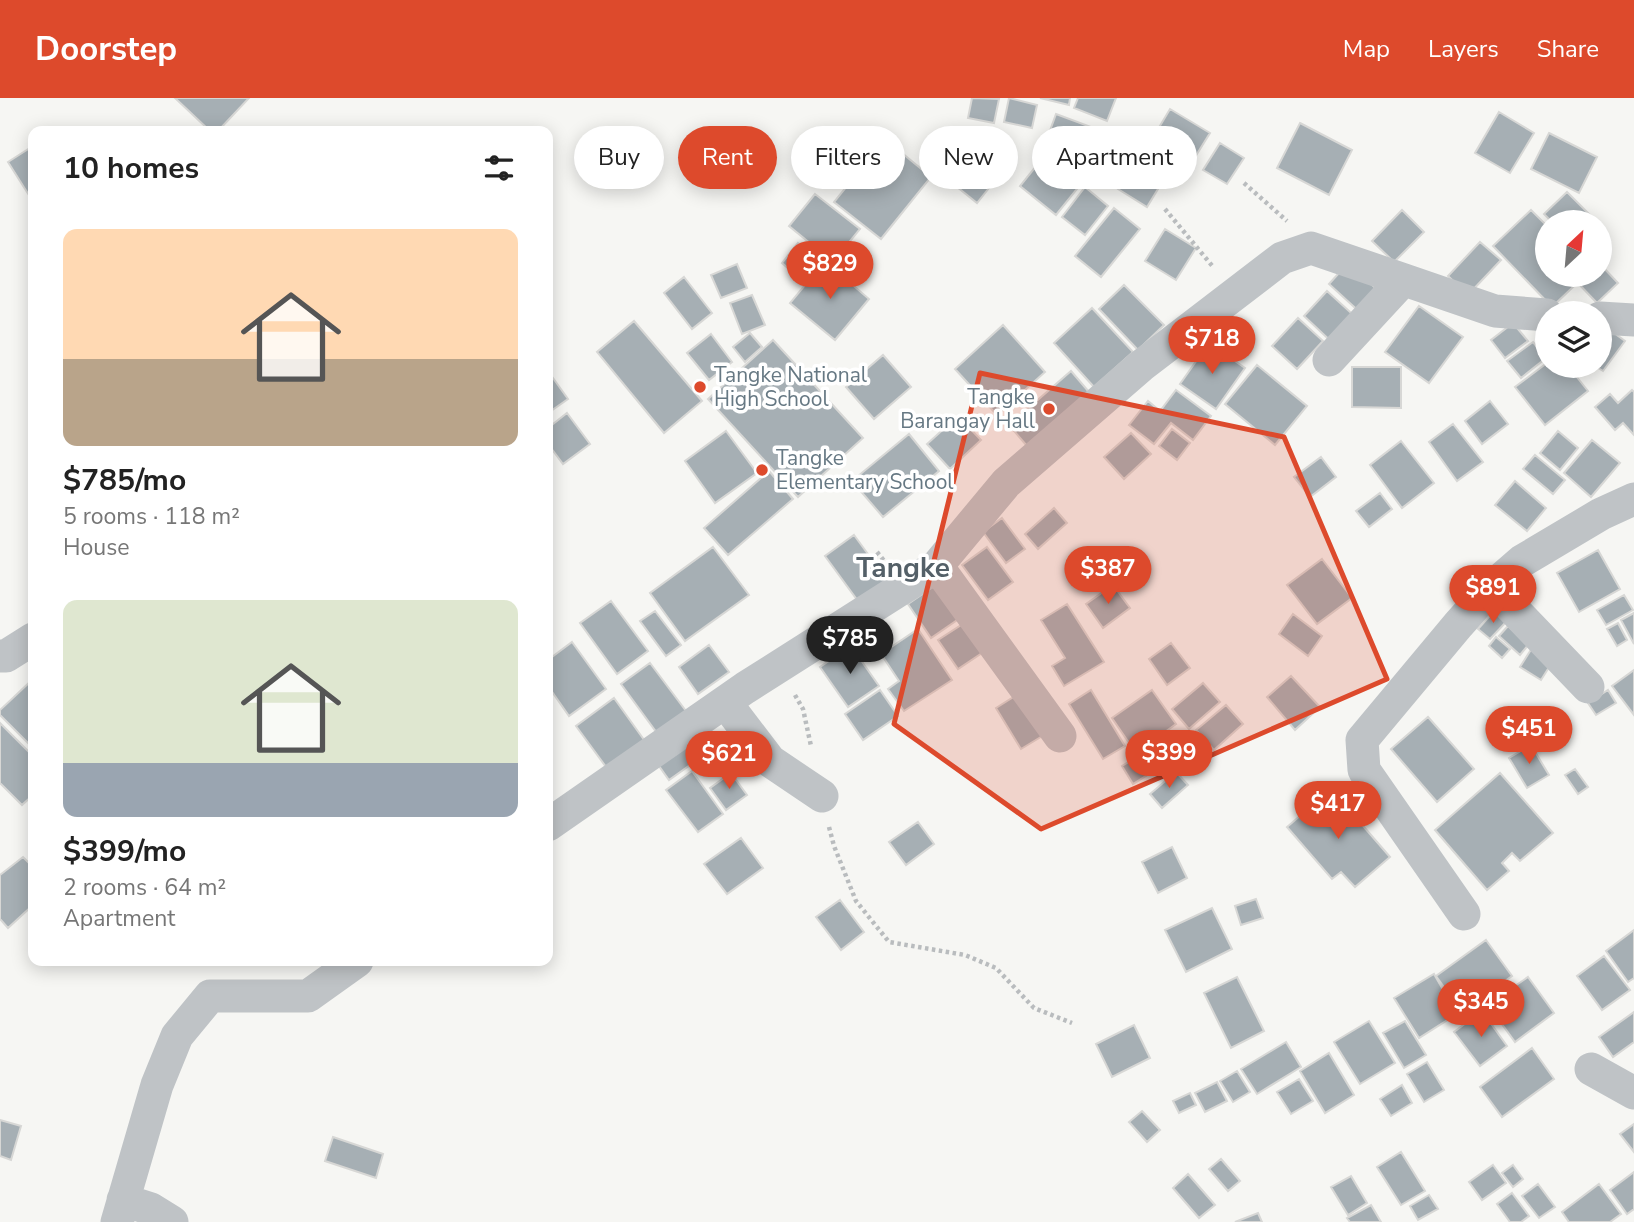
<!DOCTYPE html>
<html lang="en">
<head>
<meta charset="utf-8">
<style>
  body { margin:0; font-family:"Nunito Sans",sans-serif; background:#f6f6f6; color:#222; height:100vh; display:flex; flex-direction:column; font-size:26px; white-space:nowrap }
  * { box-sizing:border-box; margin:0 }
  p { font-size:23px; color:#767676 }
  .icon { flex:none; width:38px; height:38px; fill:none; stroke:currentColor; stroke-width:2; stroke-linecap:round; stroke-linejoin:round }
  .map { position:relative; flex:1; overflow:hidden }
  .sheet { position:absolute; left:28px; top:28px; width:525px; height:840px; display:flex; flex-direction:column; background:#fff; border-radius:14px; box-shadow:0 4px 18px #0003 }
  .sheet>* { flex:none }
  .guide { position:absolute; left:574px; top:28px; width:665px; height:63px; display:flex; gap:14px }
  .needle { width:46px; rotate:26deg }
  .tools { position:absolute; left:1535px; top:112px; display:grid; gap:14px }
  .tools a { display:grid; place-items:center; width:77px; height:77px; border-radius:50%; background:#fff; box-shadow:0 4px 18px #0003; font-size:35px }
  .price { position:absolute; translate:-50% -60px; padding:0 16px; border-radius:24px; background:#dd4a2c; color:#fff; font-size:23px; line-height:46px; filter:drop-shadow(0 2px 4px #0008) }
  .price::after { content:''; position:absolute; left:50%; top:42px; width:21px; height:16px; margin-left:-10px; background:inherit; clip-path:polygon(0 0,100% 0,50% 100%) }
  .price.current { background:#222; color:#fff }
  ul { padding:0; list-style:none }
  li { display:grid; align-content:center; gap:14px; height:371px; padding:0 35px }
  li span { display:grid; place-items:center; height:217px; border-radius:14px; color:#555 }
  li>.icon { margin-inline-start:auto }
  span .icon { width:126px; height:126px; fill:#fffc; stroke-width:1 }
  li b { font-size:30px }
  h2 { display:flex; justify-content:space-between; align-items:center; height:84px; padding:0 35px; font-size:30px }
  .chip { padding:0 24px; border-radius:32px; background:#fff; box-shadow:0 4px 18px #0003; font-size:24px; line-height:63px }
  .chip.current { background:#dd4a2c; color:#fff }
  header { display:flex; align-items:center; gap:42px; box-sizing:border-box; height:98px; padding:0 35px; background:#dd4a2c; color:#fff }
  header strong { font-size:33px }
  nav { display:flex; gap:38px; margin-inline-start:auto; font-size:24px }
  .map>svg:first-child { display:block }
  .building { fill:#a6afb4; stroke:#d7d7d5; stroke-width:2 }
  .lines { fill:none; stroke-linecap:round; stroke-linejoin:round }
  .path { stroke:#b9bcbe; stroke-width:4.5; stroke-dasharray:3.5 3.5; stroke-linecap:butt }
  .minor { stroke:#bfc3c6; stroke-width:33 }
  .marked { fill:#dd4a2c; fill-opacity:0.2; stroke:#dd4a2c; stroke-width:5; stroke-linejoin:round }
  .poi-dot { fill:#dd4a2c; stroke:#fff; stroke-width:2.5 }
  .labels { text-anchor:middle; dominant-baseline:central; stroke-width:7; stroke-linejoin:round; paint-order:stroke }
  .poi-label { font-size:21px; fill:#667883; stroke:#fff; text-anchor:start }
  .district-label { font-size:28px; font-weight:bold; fill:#546068; stroke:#fff }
</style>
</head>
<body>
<header>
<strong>Doorstep</strong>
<nav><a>Map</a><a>Layers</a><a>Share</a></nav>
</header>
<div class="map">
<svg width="1634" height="1124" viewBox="0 0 1634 1124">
  <rect width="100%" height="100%" fill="#f6f6f3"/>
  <path class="building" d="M 175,0 L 249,0 L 218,33 L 210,33 Z
    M 972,0 L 999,1 L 994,25 L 968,20 Z
    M 1009,0 L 1037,7 L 1032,30 L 1004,24 Z
    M 1040,0 L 1070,0 L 1069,7 Z
    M 1078,0 L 1116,0 L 1107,23 L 1074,10 Z
    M 1170,11 L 1210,35 L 1187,72 L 1148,48 Z
    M 1499,14 L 1534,35 L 1510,75 L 1475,55 Z
    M 1056,16 L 1099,32 L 1090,57 L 1047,41 Z
    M 1300,25 L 1352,52 L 1329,97 L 1277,70 Z
    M 1549,35 L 1597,59 L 1579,95 L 1531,71 Z
    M 885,41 L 931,79 L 881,141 L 834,104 Z
    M 1220,45 L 1244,60 L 1227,86 L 1203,72 Z
    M 33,48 L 33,101 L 32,102 L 8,64 Z
    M 1143,50 L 1172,68 L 1147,109 L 1118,91 Z
    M 1041,62 L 1077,91 L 1056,117 L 1020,88 Z
    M 967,63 L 993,85 L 977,105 L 951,84 Z
    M 1085,89 L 1108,108 L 1085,137 L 1062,119 Z
    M 1567,94 L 1597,124 L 1552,124 L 1544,116 Z
    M 815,96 L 860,131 L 833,164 L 789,128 Z
    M 1114,110 L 1140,131 L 1101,179 L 1075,158 Z
    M 1402,112 L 1424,134 L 1394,164 L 1372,143 Z
    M 1531,112 L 1547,128 L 1547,177 L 1566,177 L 1564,179 L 1574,188 L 1552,209 L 1493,148 Z
    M 1165,131 L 1196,150 L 1176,182 L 1145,163 Z
    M 1480,144 L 1501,162 L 1468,197 L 1448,178 Z
    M 798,145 L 820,162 L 803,183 L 782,165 Z
    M 825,163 L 869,201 L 835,242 L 790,205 Z
    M 1348,165 L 1383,197 L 1364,218 L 1329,186 Z
    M 737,166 L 747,190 L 721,200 L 711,177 Z
    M 1600,166 L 1618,185 L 1597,205 L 1574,181 L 1579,177 L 1600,177 Z
    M 684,179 L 712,215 L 692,231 L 664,195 Z
    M 1124,187 L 1164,227 L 1138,252 L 1099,211 Z
    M 1327,193 L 1360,223 L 1337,249 L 1304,218 Z
    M 752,197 L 765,227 L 742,236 L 730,205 Z
    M 1419,208 L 1463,239 L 1429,285 L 1385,254 Z
    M 1092,210 L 1133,254 L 1094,289 L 1054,245 Z
    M 1298,220 L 1323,243 L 1297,271 L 1272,248 Z
    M 634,223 L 702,303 L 664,335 L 597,254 Z
    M 1513,225 L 1528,243 L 1505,260 L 1491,242 Z
    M 1003,227 L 1045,274 L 997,317 L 955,271 Z
    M 1610,232 L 1625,243 L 1603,273 L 1595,268 L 1600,268 L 1600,246 Z
    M 750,235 L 762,249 L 745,264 L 733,249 Z
    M 711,236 L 732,264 L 709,282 L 687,255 Z
    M 773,242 L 863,340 L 798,399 L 708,301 Z
    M 1533,244 L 1546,260 L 1521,280 L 1507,263 Z
    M 1209,245 L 1245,270 L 1216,311 L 1180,286 Z
    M 883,257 L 911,289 L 874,321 L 846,289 Z
    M 1547,265 L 1547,268 L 1568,268 L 1588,293 L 1545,327 L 1515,289 Z
    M 1257,267 L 1307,308 L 1275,347 L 1225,306 Z
    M 1352,269 L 1401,269 L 1401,310 L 1352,309 Z
    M 548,273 L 568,301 L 548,315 Z
    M 1071,273 L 1089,294 L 1027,348 L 1009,327 Z
    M 1176,292 L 1211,318 L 1193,342 L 1171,325 L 1154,346 L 1129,327 L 1148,303 L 1160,313 Z
    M 1632,292 L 1634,294 L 1634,337 L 1623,325 L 1615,332 L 1595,309 L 1610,296 L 1618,305 Z
    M 1490,303 L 1508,326 L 1482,346 L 1465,323 Z
    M 567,315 L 590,346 L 563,366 L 548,346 L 548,330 Z
    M 958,318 L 981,342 L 950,371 L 927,346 Z
    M 1453,326 L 1483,364 L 1457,383 L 1429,344 Z
    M 1172,331 L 1190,345 L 1177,362 L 1159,348 Z
    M 726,333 L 757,375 L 715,405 L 685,363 Z
    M 1558,333 L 1578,350 L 1560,372 L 1540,355 Z
    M 1131,335 L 1151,356 L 1124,381 L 1104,359 Z
    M 909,336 L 939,373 L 883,419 L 852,383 Z
    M 1592,342 L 1620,365 L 1591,399 L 1564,375 Z
    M 1401,343 L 1434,385 L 1402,410 L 1370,367 Z
    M 1535,357 L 1565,382 L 1553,396 L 1523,371 Z
    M 1321,359 L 1336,379 L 1310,399 L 1294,379 Z
    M 769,373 L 793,401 L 728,457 L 704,430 Z
    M 1515,383 L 1546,410 L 1527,433 L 1495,407 Z
    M 1380,395 L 1392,411 L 1369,429 L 1356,413 Z
    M 1054,410 L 1067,425 L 1038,451 L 1025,436 Z
    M 1002,420 L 1025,451 L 1006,465 L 983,434 Z
    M 854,437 L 887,482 L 858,503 L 825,458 Z
    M 713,449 L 749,497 L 685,543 L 650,495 Z
    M 987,449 L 1013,484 L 988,502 L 962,467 Z
    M 1598,452 L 1620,491 L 1579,514 L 1557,475 Z
    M 1322,461 L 1352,500 L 1317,526 L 1287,487 Z
    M 940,484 L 963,518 L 931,540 L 908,506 Z
    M 1113,487 L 1130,510 L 1103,530 L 1086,506 Z
    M 1624,497 L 1633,512 L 1606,527 L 1597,512 Z
    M 611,503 L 648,553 L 617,576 L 580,525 Z
    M 1067,506 L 1104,564 L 1064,588 L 1052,568 L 1065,560 L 1041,522 Z
    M 1495,512 L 1507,523 L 1490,541 L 1478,531 Z
    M 655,513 L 681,547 L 666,558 L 640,523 Z
    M 1634,515 L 1634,546 L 1621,522 Z
    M 1293,516 L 1322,538 L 1308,558 L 1279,536 Z
    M 969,522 L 988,551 L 958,571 L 938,542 Z
    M 1618,525 L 1627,542 L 1617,548 L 1607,531 Z
    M 1508,528 L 1529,546 L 1520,557 L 1499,538 Z
    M 866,529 L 882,549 L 867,560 L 851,540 Z
    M 918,531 L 952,582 L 904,613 L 888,591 L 899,583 L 881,556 Z
    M 1496,539 L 1510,551 L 1502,560 L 1489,548 Z
    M 572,544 L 606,591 L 569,618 L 548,588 L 548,562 Z
    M 1171,545 L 1190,570 L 1167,587 L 1149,561 Z
    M 709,547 L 729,574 L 698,596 L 679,569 Z
    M 851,548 L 879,588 L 848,609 L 820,569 Z
    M 1532,550 L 1553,563 L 1541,582 L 1520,569 Z
    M 650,565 L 686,613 L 657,635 L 621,586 Z
    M 1634,572 L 1634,617 L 1612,588 Z
    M 1291,578 L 1320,609 L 1295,632 L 1267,599 Z
    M 32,582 L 33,584 L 33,650 L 0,617 L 0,612 Z
    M 1203,585 L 1220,604 L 1189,631 L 1172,611 Z
    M 880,592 L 898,618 L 863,642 L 845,616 Z
    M 1091,592 L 1125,648 L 1103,661 L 1069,606 Z
    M 1152,592 L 1176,626 L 1136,655 L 1112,620 Z
    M 1608,592 L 1616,605 L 1596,617 L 1588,605 Z
    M 1023,593 L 1049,634 L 1021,651 L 996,610 Z
    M 614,600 L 647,646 L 609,673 L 576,628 Z
    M 1226,607 L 1243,626 L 1214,652 L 1196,632 Z
    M 1428,619 L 1474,671 L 1437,704 L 1391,651 Z
    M 0,625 L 33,658 L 33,697 L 22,707 L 0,685 Z
    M 691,634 L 707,655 L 669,682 L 654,661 Z
    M 1172,637 L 1184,654 L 1133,686 L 1122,668 Z
    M 1531,647 L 1549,677 L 1527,690 L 1509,660 Z
    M 1575,671 L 1588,689 L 1578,696 L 1565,677 Z
    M 692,673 L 723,716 L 698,734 L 666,692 Z
    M 1176,674 L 1188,687 L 1162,710 L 1150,696 Z
    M 731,675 L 747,697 L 726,712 L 710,690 Z
    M 1500,675 L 1553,735 L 1520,763 L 1512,755 L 1502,765 L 1509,773 L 1487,792 L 1435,732 Z
    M 1323,698 L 1330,706 L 1338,699 L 1390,759 L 1355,789 L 1341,774 L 1332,781 L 1287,729 Z
    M 918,724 L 934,746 L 906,767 L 889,744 Z
    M 741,740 L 763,770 L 727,796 L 704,766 Z
    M 1172,749 L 1187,780 L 1158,795 L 1142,764 Z
    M 23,759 L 33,769 L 33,807 L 8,830 L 0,821 L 0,777 Z
    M 1256,801 L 1263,820 L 1241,827 L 1235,808 Z
    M 840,802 L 864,834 L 841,852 L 816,819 Z
    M 1212,810 L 1232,851 L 1186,874 L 1165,832 Z
    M 1634,832 L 1634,880 L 1628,884 L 1606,853 Z
    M 1486,842 L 1512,878 L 1462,914 L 1436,878 Z
    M 1604,858 L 1630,892 L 1602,912 L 1577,878 Z
    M 1434,876 L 1457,916 L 1419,940 L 1394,900 Z
    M 1237,879 L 1264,933 L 1231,950 L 1204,895 Z
    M 1528,879 L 1554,915 L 1515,944 L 1488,907 Z
    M 1482,913 L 1507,948 L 1480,968 L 1454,934 Z
    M 1634,914 L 1634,944 L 1613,959 L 1599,939 Z
    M 1369,923 L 1395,965 L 1360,986 L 1334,944 Z
    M 1405,923 L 1426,957 L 1404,970 L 1383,935 Z
    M 1134,927 L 1150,960 L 1112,979 L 1096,946 Z
    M 1286,944 L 1301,969 L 1257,996 L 1241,971 Z
    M 1532,950 L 1554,981 L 1502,1019 L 1480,989 Z
    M 1329,955 L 1354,997 L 1325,1015 L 1300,973 Z
    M 1427,964 L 1444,992 L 1424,1004 L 1407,976 Z
    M 1237,973 L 1250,994 L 1233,1004 L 1220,983 Z
    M 1299,981 L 1313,1003 L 1291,1016 L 1277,994 Z
    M 1217,984 L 1227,1003 L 1205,1014 L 1195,995 Z
    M 1402,987 L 1412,1005 L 1391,1018 L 1380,1001 Z
    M 1190,995 L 1196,1007 L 1179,1015 L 1173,1003 Z
    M 1142,1013 L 1160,1032 L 1147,1044 L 1129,1024 Z
    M 0,1022 L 21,1028 L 11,1062 L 0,1058 Z
    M 1634,1026 L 1634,1054 L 1620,1036 Z
    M 333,1039 L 383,1056 L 376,1080 L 325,1063 Z
    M 1401,1054 L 1425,1093 L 1401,1107 L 1377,1069 Z
    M 1221,1061 L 1240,1083 L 1228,1093 L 1209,1071 Z
    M 1493,1067 L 1506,1085 L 1482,1102 L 1469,1084 Z
    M 1513,1067 L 1523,1081 L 1513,1089 L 1502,1075 Z
    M 1634,1074 L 1634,1111 L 1627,1116 L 1610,1092 Z
    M 1188,1076 L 1215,1107 L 1199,1120 L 1173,1090 Z
    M 1351,1078 L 1367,1105 L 1348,1117 L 1331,1089 Z
    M 1538,1086 L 1555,1109 L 1539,1120 L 1522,1098 Z
    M 1599,1086 L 1621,1116 L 1610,1124 L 1569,1124 L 1562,1114 Z
    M 1512,1095 L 1529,1118 L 1521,1124 L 1510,1124 L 1497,1106 Z
    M 1429,1097 L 1438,1111 L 1418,1122 L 1410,1108 Z
    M 1371,1107 L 1381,1124 L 1350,1124 L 1347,1120 Z
    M 1258,1115 L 1262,1124 L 1235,1124 Z"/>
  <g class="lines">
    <path class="path" d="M 1244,85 L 1287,123
      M 1165,111 L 1214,170
      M 877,454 L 885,464
      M 795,597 L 803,611 L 811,648
      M 829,729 L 834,748 L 856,803 L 889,844 L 965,857 L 996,870 L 1034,910 L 1072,925"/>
    <path class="minor" d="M 1600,220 L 1634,222
      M 1329,262 L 1403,182
      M 937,468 L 1060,638
      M 1492,489 L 1588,589
      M 0,558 L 6,558 L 33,541
      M 725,604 L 770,663 L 822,698
      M 548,727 L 745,590 L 937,468 L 1006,385 L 1141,268 L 1282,160 L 1311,150 L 1495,213 L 1547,217
      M 1464,816 L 1364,672 L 1362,642 L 1458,527 L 1492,489 L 1522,463 L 1601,416 L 1634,401
      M 1591,971 L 1634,995
      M 123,1102 L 151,1111 L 172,1124
      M 117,1124 L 157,987 L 177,938 L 210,898 L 308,898 L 357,863"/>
  </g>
  <path class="marked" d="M 980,275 L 1284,339 L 1387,581 L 1041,731 L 894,626 Z"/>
  <g class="poi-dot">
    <circle cx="700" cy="289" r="7"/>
    <circle cx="1049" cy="311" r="7"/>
    <circle cx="762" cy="372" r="7"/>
  </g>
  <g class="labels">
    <g class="poi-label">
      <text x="714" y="277">Tangke National<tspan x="714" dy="24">High School</tspan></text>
      <text x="1035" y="299" text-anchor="end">Tangke<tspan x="1035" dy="24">Barangay Hall</tspan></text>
      <text x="776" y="360">Tangke<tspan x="776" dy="24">Elementary School</tspan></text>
    </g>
    <g class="district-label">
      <text x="903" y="470">Tangke</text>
    </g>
  </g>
</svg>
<div class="tools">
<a><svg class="needle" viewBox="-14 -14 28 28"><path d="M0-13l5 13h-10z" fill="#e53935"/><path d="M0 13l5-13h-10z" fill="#767676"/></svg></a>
<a><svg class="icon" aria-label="layers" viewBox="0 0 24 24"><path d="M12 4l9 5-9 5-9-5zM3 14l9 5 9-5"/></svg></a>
</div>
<b class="price" style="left:830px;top:203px">$829</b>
<b class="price" style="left:1212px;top:278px">$718</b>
<b class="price" style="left:1108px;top:508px">$387</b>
<b class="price" style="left:1493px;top:527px">$891</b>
<b class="price current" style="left:850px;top:578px">$785</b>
<b class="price" style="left:1529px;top:668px">$451</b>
<b class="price" style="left:1169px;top:692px">$399</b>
<b class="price" style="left:729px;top:693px">$621</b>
<b class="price" style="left:1338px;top:743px">$417</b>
<b class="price" style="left:1481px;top:941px">$345</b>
<div class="guide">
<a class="chip">Buy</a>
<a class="chip current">Rent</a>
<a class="chip">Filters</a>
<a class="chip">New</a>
<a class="chip">Apartment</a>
</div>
<section class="sheet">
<h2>10 homes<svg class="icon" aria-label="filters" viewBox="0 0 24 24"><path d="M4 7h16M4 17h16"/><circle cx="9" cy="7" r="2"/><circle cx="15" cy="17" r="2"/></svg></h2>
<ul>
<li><span style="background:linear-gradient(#ffd9b3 60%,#b9a48a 0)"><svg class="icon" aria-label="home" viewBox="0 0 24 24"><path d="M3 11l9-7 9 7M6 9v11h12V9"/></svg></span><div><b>$785/mo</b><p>5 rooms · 118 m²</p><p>House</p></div></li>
<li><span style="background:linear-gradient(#dfe7d0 75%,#9aa5b1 0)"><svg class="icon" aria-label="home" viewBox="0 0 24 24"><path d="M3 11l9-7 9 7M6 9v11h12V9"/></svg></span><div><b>$399/mo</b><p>2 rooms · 64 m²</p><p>Apartment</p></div></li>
</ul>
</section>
</div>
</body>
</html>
